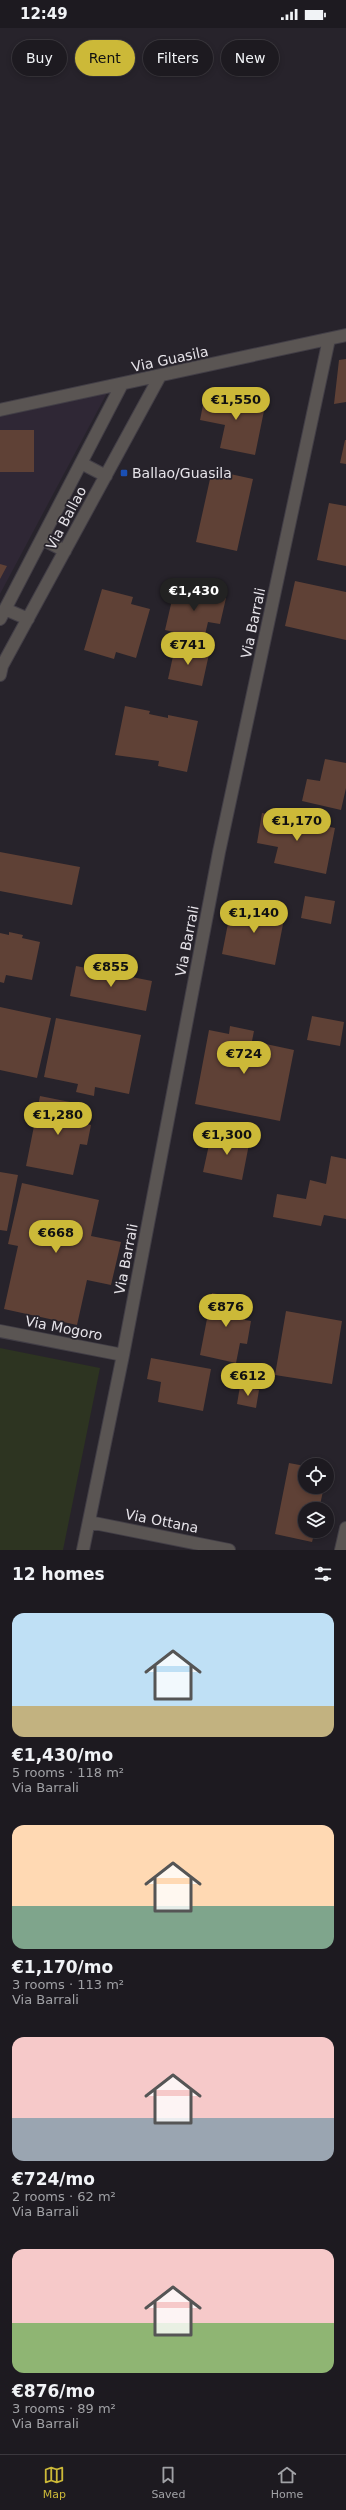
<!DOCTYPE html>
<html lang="en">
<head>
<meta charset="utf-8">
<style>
  body { margin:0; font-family:"DejaVu Sans",sans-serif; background:#2a272d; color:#f1f3f6; height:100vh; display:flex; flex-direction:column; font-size:15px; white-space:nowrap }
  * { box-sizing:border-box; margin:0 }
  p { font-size:13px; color:#a0a1a5 }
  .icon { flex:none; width:22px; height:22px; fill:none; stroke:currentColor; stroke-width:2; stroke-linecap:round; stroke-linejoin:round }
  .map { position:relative; height:1522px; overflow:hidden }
  .panel { display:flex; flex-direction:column; background:#1d1a20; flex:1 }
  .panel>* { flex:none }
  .guide { position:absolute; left:12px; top:12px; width:322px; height:36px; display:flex; gap:8px }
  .tools { position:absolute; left:298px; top:1430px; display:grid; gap:8px }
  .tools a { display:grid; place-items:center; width:36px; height:36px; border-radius:50%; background:#1d1a20; box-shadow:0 2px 6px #0003,0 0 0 1px #3b383e; font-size:20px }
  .price { position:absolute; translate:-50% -34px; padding:0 9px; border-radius:14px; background:#ccb938; color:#111; font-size:13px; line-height:26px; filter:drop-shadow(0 1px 2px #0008) }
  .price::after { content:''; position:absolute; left:50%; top:24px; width:12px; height:9px; margin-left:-6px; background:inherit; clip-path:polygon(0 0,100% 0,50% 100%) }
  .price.on { background:#222; color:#fff }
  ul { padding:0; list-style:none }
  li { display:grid; align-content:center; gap:8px; height:212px; padding:0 12px }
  li span { display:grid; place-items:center; height:124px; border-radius:12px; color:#555 }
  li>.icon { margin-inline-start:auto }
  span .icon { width:72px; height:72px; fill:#fffc; stroke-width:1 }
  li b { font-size:17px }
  h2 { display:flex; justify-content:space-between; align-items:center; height:48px; padding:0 12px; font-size:17px }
  .chip { padding:0 14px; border-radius:18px; background:#1d1a20; box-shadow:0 2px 6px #0003,0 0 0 1px #3b383e; font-size:14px; line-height:36px }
  .chip.on { background:#ccb938; color:#111 }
  .status { display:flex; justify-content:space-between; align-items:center; height:28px; padding:0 20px; background:#1d1a20; direction:ltr }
  .status svg { height:11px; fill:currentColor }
  .tabs { display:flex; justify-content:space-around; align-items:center; height:56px; border-top:1px solid #3b383e; background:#1d1a20; font-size:11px; color:#a0a1a5 }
  .tabs a { display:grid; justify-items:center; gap:2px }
  .tabs .on { color:#ccb938 }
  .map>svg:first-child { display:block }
  .built { fill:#2f2735 }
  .green { fill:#2d3421 }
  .building { fill:#5f4136 }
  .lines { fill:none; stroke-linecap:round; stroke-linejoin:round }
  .street-casing { stroke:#423e46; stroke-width:14 }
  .street { stroke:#5a5553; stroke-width:12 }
  .transit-dot { fill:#1a4fb4; stroke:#27232b; stroke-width:1.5 }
  .labels { text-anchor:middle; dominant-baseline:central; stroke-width:3.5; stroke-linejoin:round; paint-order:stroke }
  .street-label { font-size:14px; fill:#e6e3e9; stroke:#27232b }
  .poi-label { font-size:14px; fill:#e6e3e9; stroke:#27232b; text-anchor:start }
</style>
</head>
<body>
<div class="status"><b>12:49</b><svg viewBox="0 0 49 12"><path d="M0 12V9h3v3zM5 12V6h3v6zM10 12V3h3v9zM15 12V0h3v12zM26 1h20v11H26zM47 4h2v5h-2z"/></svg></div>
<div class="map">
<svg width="346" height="1522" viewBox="0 0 346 1522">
  <rect width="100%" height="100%" fill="#27232b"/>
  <path class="built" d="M 107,365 L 0,566 L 0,389 Z"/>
  <path class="green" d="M 0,1320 L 100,1340 L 63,1522 L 0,1522 Z"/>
  <path class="building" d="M 346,331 L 346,374 L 334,376 L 339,332 Z
    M 235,366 L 266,373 L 255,427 L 220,420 L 225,397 L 200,392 L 205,367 L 233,373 Z
    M 0,402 L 34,402 L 34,444 L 0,444 Z
    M 345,412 L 346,412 L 346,436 L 340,435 Z
    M 212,442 L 253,451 L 237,523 L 196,514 Z
    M 329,475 L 346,478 L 346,538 L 317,532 Z
    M 0,536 L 7,538 L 0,551 Z
    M 295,553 L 346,564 L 346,612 L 285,598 Z
    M 175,559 L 226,570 L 220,596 L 208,594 L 204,611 L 165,602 Z
    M 102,561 L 133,569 L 131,576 L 150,581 L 136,630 L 116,624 L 114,631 L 84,622 Z
    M 175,619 L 209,626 L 202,658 L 168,651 Z
    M 125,678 L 150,683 L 149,686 L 168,690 L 168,687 L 198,693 L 187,744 L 158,738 L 159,733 L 115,727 Z
    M 325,731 L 346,735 L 346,760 L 341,782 L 302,773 L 307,751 L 320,753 Z
    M 262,785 L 335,800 L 326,846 L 274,835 L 278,819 L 257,815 Z
    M 0,824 L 80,839 L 72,877 L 0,863 Z
    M 305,868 L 335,873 L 331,896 L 301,890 Z
    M 232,875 L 285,886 L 275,937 L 222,926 Z
    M 9,904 L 23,907 L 22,910 L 40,914 L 32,952 L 6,947 L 4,955 L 0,954 L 0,905 L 9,907 Z
    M 76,938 L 152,953 L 146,983 L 70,968 Z
    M 0,979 L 51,990 L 37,1050 L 0,1042 Z
    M 312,988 L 344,994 L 340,1018 L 307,1012 Z
    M 56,990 L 141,1007 L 129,1066 L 95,1059 L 94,1068 L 76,1064 L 78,1056 L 44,1049 Z
    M 230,998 L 254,1003 L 252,1013 L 294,1022 L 280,1093 L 195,1076 L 209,1002 L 229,1006 Z
    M 40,1068 L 85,1077 L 82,1095 L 91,1097 L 87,1117 L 80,1116 L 73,1147 L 26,1138 Z
    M 212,1103 L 250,1111 L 242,1152 L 203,1144 Z
    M 331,1128 L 346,1131 L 346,1191 L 324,1187 L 321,1198 L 273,1189 L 277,1166 L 306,1171 L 310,1152 L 326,1156 Z
    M 0,1144 L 18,1147 L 7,1203 L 0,1202 Z
    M 22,1155 L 99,1172 L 91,1208 L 121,1214 L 111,1257 L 87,1252 L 77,1297 L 4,1281 L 18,1218 L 8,1216 Z
    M 212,1265 L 248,1272 L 245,1292 L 251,1293 L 247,1316 L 240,1315 L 236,1335 L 200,1327 Z
    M 286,1283 L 342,1293 L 332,1356 L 275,1347 Z
    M 151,1330 L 211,1341 L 203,1383 L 158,1374 L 161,1354 L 147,1351 Z
    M 240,1358 L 259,1362 L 256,1380 L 237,1376 Z
    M 289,1435 L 305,1438 L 305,1459 L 324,1459 L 319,1481 L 305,1481 L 305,1503 L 315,1503 L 312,1514 L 275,1506 Z"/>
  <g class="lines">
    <defs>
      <path id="street" d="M 0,382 L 346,307
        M 81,435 L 106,448
        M 42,511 L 65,523
        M 5,581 L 28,591
        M 0,591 L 122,356
        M 0,647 L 2,638 L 160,348
        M 0,1303 L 123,1327
        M 89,1494 L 229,1522
        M 83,1522 L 123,1327 L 219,824 L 329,311
        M 341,1522 L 346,1500"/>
    </defs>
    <use href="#street" class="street-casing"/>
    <use href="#street" class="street"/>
  </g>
  <rect class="transit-dot" x="120" y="441" width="8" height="8" rx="2"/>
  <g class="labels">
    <g class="street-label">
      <text transform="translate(170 331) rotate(-12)">Via Guasila</text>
      <text transform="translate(66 490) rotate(-62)">Via Ballao</text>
      <text transform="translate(253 595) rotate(-78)">Via Barrali</text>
      <text transform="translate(187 913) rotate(-79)">Via Barrali</text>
      <text transform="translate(126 1231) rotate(-79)">Via Barrali</text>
      <text transform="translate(64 1300) rotate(11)">Via Mogoro</text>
      <text transform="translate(162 1493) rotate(11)">Via Ottana</text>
    </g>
    <g class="poi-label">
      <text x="132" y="445">Ballao/Guasila</text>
    </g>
  </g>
</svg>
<div class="tools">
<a><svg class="icon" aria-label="locate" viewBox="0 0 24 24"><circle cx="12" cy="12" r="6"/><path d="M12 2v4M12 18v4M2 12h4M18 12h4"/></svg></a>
<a><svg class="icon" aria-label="layers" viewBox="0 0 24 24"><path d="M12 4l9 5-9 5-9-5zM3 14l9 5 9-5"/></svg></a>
</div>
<b class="price" style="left:236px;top:393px">€1,550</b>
<b class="price on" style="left:194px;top:584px">€1,430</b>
<b class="price" style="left:188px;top:638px">€741</b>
<b class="price" style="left:297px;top:814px">€1,170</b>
<b class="price" style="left:254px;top:906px">€1,140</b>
<b class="price" style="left:111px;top:960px">€855</b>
<b class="price" style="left:244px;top:1047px">€724</b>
<b class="price" style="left:58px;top:1108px">€1,280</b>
<b class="price" style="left:227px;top:1128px">€1,300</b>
<b class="price" style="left:56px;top:1226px">€668</b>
<b class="price" style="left:226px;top:1300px">€876</b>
<b class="price" style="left:248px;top:1369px">€612</b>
<div class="guide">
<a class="chip">Buy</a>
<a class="chip on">Rent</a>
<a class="chip">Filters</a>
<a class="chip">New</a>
</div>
</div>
<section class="panel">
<h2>12 homes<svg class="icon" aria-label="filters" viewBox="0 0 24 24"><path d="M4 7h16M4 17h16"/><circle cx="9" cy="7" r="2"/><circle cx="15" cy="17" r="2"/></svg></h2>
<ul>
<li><span style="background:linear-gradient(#bfe0f5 75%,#c2b280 0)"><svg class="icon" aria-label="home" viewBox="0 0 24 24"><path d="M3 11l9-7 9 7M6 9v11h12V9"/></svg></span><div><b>€1,430/mo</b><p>5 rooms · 118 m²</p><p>Via Barrali</p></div></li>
<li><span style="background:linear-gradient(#ffd9b3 65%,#7fa58c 0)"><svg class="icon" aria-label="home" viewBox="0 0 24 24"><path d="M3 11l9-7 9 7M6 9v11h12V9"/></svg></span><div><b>€1,170/mo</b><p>3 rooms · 113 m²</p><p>Via Barrali</p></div></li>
<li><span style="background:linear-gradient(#f6c9c9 65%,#9aa5b1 0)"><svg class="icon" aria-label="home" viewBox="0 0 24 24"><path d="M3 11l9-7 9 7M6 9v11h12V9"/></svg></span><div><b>€724/mo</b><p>2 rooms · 62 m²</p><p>Via Barrali</p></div></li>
<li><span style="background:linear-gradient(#f6c9c9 60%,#8fb573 0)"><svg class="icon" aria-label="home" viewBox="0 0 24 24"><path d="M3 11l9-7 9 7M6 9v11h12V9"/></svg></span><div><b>€876/mo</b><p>3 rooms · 89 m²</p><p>Via Barrali</p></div></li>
</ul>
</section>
<nav class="tabs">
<a class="on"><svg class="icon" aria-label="map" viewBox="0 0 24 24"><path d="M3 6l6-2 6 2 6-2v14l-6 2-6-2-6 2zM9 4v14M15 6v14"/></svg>Map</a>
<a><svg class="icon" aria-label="saved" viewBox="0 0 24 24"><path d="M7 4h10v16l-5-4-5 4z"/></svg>Saved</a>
<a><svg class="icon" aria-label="home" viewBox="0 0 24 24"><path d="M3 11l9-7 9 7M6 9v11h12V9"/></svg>Home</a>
</nav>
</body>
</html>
